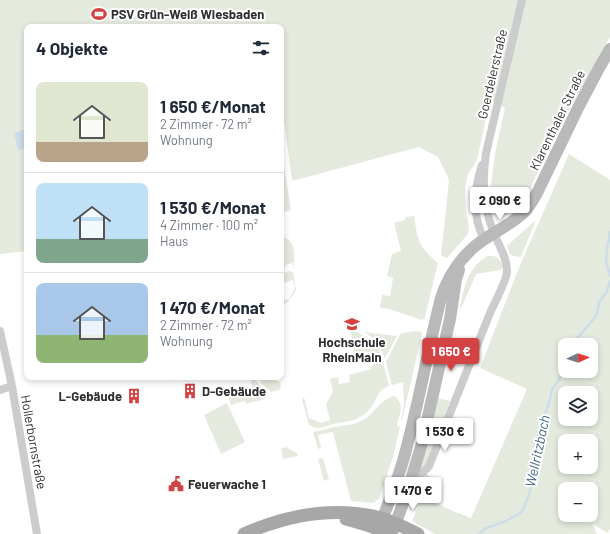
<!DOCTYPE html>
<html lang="de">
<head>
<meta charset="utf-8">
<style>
  body { margin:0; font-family:Barlow,sans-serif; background:#f2f2f3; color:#1f2937; height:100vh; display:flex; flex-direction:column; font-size:15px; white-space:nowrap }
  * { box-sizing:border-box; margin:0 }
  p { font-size:13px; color:#747a83 }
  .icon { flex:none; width:22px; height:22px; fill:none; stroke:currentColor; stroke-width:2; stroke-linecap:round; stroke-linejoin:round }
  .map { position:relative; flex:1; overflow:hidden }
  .sheet { position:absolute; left:24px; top:24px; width:260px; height:356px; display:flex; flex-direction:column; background:#fff; border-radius:8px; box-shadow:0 2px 6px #0003 }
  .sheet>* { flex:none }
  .needle { width:26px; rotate:86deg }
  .tools { position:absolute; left:558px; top:338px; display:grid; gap:8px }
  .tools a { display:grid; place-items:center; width:40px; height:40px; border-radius:8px; background:#fff; box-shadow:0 2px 6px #0003; font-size:20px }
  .price { position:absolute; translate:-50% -34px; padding:0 9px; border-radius:4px; background:#fff; color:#222; font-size:13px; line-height:26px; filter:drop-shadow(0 1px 2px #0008) }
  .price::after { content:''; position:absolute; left:50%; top:24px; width:12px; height:9px; margin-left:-6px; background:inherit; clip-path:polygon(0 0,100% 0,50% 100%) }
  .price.active { background:#d44344; color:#fff }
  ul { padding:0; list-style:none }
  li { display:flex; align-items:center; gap:12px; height:100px; padding:0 12px }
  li+li { border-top:1px solid #e0e1e3 }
  li span { display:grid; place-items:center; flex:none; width:112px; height:80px; border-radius:8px; color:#555 }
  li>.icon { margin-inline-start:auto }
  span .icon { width:48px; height:48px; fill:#fffc; stroke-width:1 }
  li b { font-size:17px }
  h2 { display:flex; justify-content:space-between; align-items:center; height:48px; padding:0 12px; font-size:17px }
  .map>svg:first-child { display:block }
  .green { fill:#e4ebde; fill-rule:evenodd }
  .water { fill:#ccdce8 }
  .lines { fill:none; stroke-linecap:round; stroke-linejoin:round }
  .stream { stroke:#ccdce8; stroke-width:2.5 }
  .minor { stroke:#ccc; stroke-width:8 }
  .secondary { stroke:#b9b9b9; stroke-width:12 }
  .primary { stroke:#a7a7a7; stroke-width:13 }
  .labels { text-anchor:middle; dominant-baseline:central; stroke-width:4; stroke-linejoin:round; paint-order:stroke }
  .poi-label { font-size:13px; font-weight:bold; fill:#2f2f2f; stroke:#fff; text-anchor:start }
  .street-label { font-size:13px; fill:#2f2f2f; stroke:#fff }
  .water-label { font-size:14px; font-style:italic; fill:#456a89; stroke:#fff }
</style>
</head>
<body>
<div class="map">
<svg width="610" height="534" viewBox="0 0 610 534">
  <rect width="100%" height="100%" fill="#fff"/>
  <path class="green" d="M 0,0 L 610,0 L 610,37 L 600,54 L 555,137 L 545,154 L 530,190 L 523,200 L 509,213 L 503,216 L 502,213 C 498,213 495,211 493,206 C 489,198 491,187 492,178 C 494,154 500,131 505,108 L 490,100 L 477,160 L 468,174 L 465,187 L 466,211 L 469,226 L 468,234 L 447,258 L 441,255 L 449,180 L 438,157 L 419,147 L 292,181 L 281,99 L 281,27 L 271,27 L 270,24 L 262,27 L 27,27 L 27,251 L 0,254 Z
    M 281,147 L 291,210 L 281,213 Z
    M 569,154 L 610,180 L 610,528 L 608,533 L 594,525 L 600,510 L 593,525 L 597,534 L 435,534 L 412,521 L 423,497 L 453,511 L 471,518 L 527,389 L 480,368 L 520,265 ZM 565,345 L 591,345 L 591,371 L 565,371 ZM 565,393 L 591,393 L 591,419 L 565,419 ZM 565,441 L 591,441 L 591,467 L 565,467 ZM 565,489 L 591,489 L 591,515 L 565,515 Z
    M 414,216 C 418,241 418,246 438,263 L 425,317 L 422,320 L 389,309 L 380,308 L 382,295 L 390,296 L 393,278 L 387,276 L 392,254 L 401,251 L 394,223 L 405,220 L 405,217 Z
    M 536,220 L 521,257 C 511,256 510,256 507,246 Z
    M 281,236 C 296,240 294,252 294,266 L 293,266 L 293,263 L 285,265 L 285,268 L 281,268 Z
    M 488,256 C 497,255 501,260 503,268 L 500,270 L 476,274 L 460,311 C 462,291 468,266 488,256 Z
    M 289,271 L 293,272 L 296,290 L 288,302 L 284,304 L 281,303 L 281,301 L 289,299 L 295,288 L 293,280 L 281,284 L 281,274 Z
    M 351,331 L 357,332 L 363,336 L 379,349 L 381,354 L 389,386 C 376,390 377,403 368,411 C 357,422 347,421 333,424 C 329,425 323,428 318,428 C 315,428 312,426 309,425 L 302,400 L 304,397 L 309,418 L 321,423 L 330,420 L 326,404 L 333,391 L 330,379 L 338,377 L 339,384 L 350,382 L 349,375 L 371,369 L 376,359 L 374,351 L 354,355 Z
    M 416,331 L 421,332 L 422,334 L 402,420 L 401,420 L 404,405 L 403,382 L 392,385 L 390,379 L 386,362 L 401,333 Z
    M 364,332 L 397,336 L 385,358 L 376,340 Z
    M 241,377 L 252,377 L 261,386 L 265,399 L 246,404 L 245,401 L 231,405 L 227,394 L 234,394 L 253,389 L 250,378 L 242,380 Z
    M 264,377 L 269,377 L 280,382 L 281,386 L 279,390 L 271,392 L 267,389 L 260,382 Z
    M 395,396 C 405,407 400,412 397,425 L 400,427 L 393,457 L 379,499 L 373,503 L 351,501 L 333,432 L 318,435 L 321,448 L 318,449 L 313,432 C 321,430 328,429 335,427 C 345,425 354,425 363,420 C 375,414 378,400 395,396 Z
    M 438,398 L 450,401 L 426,467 L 420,471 Z
    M 227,403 L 245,442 L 221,454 L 204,415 Z
    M 286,447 L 297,453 L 298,456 L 283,459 L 281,449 Z
    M 323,458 L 329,479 L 324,481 L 318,459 Z
    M 427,474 L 429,476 L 414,510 L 410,510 L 422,476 Z"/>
  <path class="water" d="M 27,129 L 27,148 L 18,150 L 14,133 Z"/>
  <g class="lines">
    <path class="stream" d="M 610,232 L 607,250 L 606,261 L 610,276
      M 575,345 L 576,340 L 595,317 L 597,313 L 599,303 L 607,291 L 610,281
      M 479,534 L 486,528 L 506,521 L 522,512 L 528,497 L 532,484 L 535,451 L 540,427 L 549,403 L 552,390 L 565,370"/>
    <path class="minor" d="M 482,165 C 474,189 472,216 484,239
      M 0,331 L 12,386 L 37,534
      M 0,390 L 12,386
      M 412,479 C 419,475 424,473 429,466 C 449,415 470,364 490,313 C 494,304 507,280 507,271 C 507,257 498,244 493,231 C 483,204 482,182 486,153 L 522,0"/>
    <path class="secondary" d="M 379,527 C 388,505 396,484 403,461 C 418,408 427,353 441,298 C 447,279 458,261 474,247 C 489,234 508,227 523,213 C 529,208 533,200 537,193 L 579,106 L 599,68 L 610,49
      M 392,533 L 408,490 L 422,443 L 450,319 L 456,279 L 459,270"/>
    <path class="primary" d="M 346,519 L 367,525 L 391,534
      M 244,534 C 287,515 335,506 381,518 C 394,522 406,528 418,534"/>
  </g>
  <defs>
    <symbol id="stadium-bare" viewBox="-9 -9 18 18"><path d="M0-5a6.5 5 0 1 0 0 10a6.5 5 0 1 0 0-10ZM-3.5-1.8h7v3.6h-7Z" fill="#d44344" stroke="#fff" stroke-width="2.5" paint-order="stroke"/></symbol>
    <symbol id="university-bare" viewBox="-9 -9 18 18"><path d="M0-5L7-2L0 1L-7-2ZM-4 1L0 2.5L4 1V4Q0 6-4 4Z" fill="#d44344" stroke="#fff" stroke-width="2.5" paint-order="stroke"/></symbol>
    <symbol id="building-bare" viewBox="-9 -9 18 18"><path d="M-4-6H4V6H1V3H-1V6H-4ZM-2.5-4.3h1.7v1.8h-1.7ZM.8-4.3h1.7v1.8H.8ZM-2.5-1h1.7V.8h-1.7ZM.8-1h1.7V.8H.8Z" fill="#d44344" stroke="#fff" stroke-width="2.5" paint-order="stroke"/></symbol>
    <symbol id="civic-bare" viewBox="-9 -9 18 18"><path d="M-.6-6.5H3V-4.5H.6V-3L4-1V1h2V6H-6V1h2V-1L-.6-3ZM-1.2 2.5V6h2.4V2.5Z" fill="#d44344" stroke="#fff" stroke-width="2.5" paint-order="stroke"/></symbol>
  </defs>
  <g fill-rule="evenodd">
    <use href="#stadium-bare" x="88" y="3" width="22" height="22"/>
    <use href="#university-bare" x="341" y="313" width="22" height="22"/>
    <use href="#building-bare" x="179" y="380" width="22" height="22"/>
    <use href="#building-bare" x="123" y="385" width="22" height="22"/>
    <use href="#civic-bare" x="165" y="473" width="22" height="22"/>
  </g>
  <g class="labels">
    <g class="poi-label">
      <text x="111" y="14">PSV Grün-Weiß Wiesbaden</text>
      <text x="352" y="342" text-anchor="middle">Hochschule<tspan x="352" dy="15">RheinMain</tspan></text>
      <text x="202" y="391">D-Gebäude</text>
      <text x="122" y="396" text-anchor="end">L-Gebäude</text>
      <text x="188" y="484">Feuerwache 1</text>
    </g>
    <g class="street-label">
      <text transform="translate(492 74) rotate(-77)">Goerdelerstraße</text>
      <text transform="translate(557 120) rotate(-64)">Klarenthaler Straße</text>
      <text transform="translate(34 442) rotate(80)">Hollerbornstraße</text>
    </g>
    <g class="water-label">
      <text transform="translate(537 451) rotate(-78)">Wellritzbach</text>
    </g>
  </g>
</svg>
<div class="tools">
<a><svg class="needle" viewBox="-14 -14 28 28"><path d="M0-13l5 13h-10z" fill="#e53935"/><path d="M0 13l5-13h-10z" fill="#747a83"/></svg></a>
<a><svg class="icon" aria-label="layers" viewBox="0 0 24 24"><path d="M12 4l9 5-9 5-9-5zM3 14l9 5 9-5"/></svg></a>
<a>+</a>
<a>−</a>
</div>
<b class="price" style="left:500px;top:221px">2 090 €</b>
<b class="price active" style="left:451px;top:372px">1 650 €</b>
<b class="price" style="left:445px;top:452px">1 530 €</b>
<b class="price" style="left:413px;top:511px">1 470 €</b>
<section class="sheet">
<h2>4 Objekte<svg class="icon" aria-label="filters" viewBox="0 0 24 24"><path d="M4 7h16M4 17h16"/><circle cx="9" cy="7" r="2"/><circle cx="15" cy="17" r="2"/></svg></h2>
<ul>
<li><span style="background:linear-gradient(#dfe7d0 75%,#b9a48a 0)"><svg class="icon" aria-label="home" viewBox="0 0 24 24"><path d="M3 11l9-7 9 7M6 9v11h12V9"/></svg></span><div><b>1 650 €/Monat</b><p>2 Zimmer · 72 m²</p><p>Wohnung</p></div></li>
<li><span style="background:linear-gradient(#bfe0f5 70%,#7fa58c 0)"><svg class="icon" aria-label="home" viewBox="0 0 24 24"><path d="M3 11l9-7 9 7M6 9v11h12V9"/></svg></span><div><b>1 530 €/Monat</b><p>4 Zimmer · 100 m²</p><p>Haus</p></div></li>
<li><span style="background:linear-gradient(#a9c7e8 65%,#8fb573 0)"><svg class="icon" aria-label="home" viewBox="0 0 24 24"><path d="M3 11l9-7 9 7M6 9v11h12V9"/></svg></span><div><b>1 470 €/Monat</b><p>2 Zimmer · 72 m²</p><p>Wohnung</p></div></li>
</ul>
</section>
</div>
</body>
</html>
